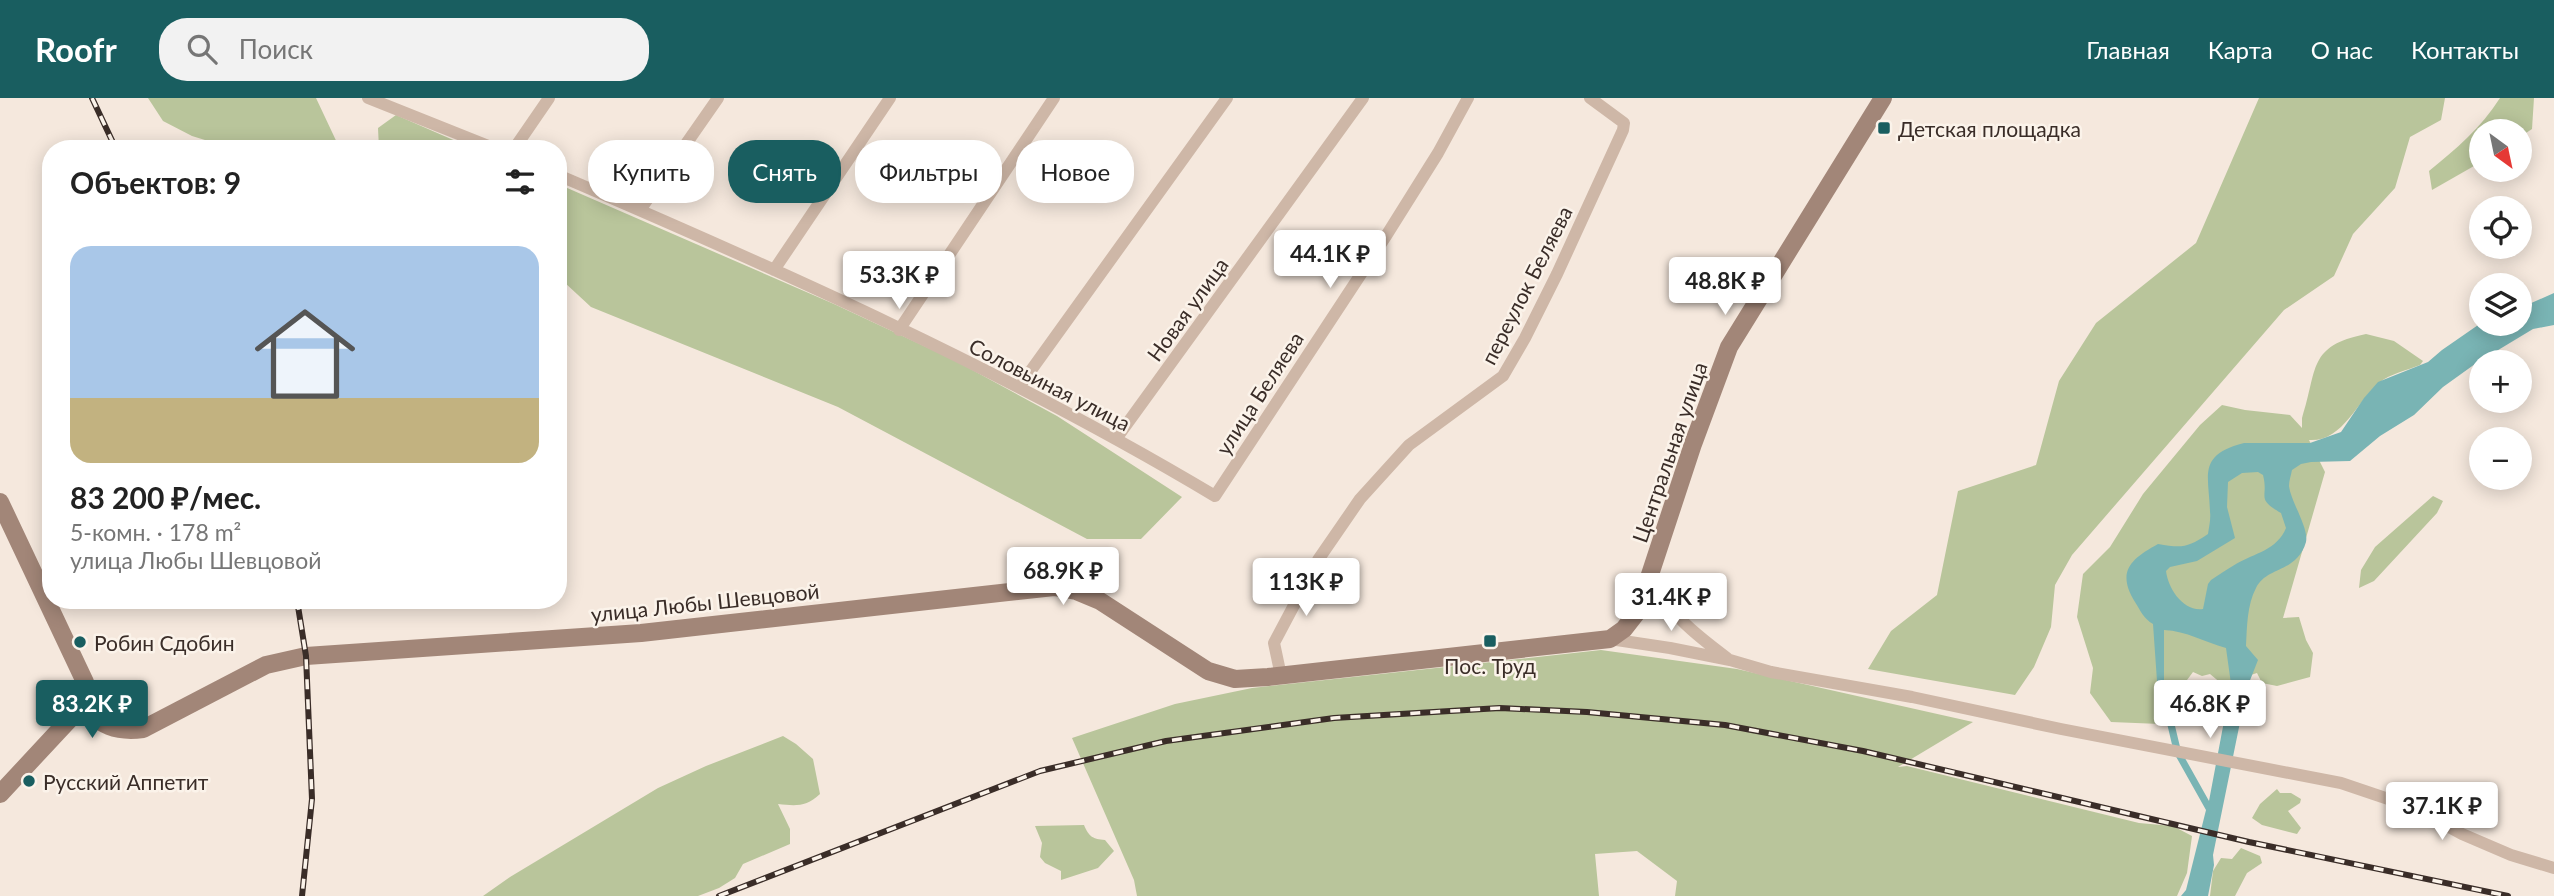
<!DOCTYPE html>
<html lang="ru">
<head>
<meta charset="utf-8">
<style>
  body { margin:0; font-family:Lato,sans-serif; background:#f2f2f2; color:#222; height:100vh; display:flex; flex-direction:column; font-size:26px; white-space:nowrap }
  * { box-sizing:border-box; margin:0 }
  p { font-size:23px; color:#767676 }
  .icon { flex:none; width:38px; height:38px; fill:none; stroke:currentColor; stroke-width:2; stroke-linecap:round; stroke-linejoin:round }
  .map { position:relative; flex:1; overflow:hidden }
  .drawer { position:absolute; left:42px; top:42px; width:525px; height:469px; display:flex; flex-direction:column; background:#fff; border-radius:28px; box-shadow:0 4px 18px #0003 }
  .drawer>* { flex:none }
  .guide { position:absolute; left:588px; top:42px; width:665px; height:63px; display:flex; gap:14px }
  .needle { width:46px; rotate:147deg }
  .fabs { position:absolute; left:2469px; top:21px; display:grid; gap:14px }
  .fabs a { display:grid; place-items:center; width:63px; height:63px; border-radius:50%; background:#fff; box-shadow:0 4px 18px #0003; font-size:35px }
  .price { position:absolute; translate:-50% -60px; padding:0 16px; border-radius:7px; background:#fff; color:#222; font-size:23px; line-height:46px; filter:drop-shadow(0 2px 4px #0008) }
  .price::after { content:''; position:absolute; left:50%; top:42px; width:21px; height:16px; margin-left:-10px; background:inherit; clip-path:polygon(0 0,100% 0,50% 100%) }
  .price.selected { background:#195e60; color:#fff }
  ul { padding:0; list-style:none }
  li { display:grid; align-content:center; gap:14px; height:371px; padding:0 28px }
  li+li { border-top:2px solid #e0e0e0 }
  li span { display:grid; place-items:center; height:217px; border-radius:21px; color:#555 }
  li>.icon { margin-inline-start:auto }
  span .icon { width:126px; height:126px; fill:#fffc; stroke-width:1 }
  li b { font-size:30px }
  h2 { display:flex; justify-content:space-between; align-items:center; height:84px; padding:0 28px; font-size:30px }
  .chip { padding:0 24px; border-radius:28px; background:#fff; box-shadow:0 4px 18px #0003; font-size:24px; line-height:63px }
  .chip.selected { background:#195e60; color:#fff }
  header { display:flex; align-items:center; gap:42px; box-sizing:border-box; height:98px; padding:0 35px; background:#195e60; color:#fff }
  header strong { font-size:33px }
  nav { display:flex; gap:38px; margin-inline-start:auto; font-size:24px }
  .search { width:490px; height:63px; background:#f2f2f2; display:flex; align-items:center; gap:18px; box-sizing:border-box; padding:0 24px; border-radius:28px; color:#767676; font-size:26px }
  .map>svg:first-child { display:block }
  .green { fill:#b9c59b }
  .water { fill:#79b4b4; fill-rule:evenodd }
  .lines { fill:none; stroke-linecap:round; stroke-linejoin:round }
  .street { stroke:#ceb7a7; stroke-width:12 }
  .secondary { stroke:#a28678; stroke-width:18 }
  .rail-casing { stroke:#3a2d28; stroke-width:6 }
  .rail { stroke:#fbf3ea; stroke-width:3.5; stroke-dasharray:10; stroke-linecap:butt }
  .poi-dot { fill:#195e60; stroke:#fbf3ea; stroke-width:2.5 }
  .labels { text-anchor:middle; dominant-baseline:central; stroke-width:5; stroke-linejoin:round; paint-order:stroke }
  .poi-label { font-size:21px; fill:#3a2d28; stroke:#fbf3ea; text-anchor:start }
  .street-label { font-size:21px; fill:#3a2d28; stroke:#fbf3ea }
</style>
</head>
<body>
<header>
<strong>Roofr</strong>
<div class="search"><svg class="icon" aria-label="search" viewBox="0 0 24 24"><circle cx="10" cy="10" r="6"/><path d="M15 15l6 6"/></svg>Поиск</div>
<nav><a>Главная</a><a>Карта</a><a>О нас</a><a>Контакты</a></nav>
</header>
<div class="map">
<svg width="2554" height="798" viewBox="0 0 2554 798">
  <rect width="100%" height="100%" fill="#f5e8dd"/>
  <path class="green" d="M 148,0 L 316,0 L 340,51 L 234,51 L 192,38 L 163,23 Z
    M 2259,0 L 2445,0 L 2441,22 L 2410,39 L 2395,90 L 2353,136 L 2334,178 L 2284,212 L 2072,457 L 2055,487 L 2051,529 L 2034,569 L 2015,597 L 1868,571 L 1891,533 L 1937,497 L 1958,393 L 2036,367 L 2059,283 L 2096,225 L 2196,145 Z
    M 2500,0 L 2534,0 L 2532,31 L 2520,39 L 2520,33 L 2482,33 L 2481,64 L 2432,92 L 2429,73 C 2456,51 2481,30 2500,0 Z
    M 396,17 L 474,51 L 379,51 L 378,30 Z
    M 558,86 L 834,206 L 954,262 L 1057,318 L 1182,399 L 1141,441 L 1087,441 L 838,309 L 591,209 L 564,184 L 558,183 Z
    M 2366,236 L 2394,243 L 2423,263 L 2420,267 C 2408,272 2389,276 2379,285 C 2356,304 2343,344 2309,342 L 2325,374 L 2283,520 L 2299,519 L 2306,542 L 2313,555 L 2310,579 L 2277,588 L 2262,585 L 2257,575 L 2222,586 L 2210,576 L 2202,578 L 2193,574 L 2184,586 L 2183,598 L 2160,626 L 2111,624 L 2090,595 L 2093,570 L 2077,519 L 2083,476 L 2110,449 L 2143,396 L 2200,327 L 2222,307 L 2245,312 L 2290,317 L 2302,330 L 2302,320 C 2318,271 2307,248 2366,236 Z
    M 2433,398 L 2443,403 L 2437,415 L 2374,483 L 2359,490 L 2361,472 L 2375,449 Z
    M 1601,552 L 1737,571 L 1973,624 L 1898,669 L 1907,668 L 2139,725 L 2173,728 L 2192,738 L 2187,775 L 2177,798 L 1675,798 L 1677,783 L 1637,753 L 1595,756 L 1599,798 L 1137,798 L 1134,782 L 1072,640 L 1175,606 L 1252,590 Z
    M 783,638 L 796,646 L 813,661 L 820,696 C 806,709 796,708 778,706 L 790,731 L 790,746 L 743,766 L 735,780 L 719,790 L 698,798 L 483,798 L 510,779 L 658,690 L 706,668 Z
    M 2277,691 L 2280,695 L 2291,695 L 2301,701 L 2300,705 L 2288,713 L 2301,730 L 2297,736 L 2262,727 L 2252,720 L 2260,706 Z
    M 1084,727 C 1089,739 1093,741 1105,742 L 1114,753 L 1098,770 L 1061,782 L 1061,773 L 1045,765 L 1040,759 L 1042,745 L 1035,728 Z
    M 2241,750 L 2260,758 L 2262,765 L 2247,775 L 2235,798 L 2210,798 L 2213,773 L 2221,760 L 2232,761 Z"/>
  <path class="water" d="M 2554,195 L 2554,227 L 2533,231 L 2475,266 L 2443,289 L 2414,317 L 2380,338 L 2350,363 L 2311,364 L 2301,366 L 2292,372 C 2291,377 2289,383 2289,388 C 2291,404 2309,430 2306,444 C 2297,475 2267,468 2256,490 C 2247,507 2247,529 2246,548 L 2258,562 L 2247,590 L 2213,757 L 2214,767 L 2208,798 L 2181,798 L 2186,792 L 2206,712 L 2174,655 L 2157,583 L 2153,526 C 2144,521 2140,512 2135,504 C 2116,473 2131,461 2158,446 C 2182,450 2187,450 2208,436 C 2209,429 2211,421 2210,414 C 2209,377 2197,357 2244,345 L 2310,345 L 2341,334 L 2364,300 L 2378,284 L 2428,264 L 2442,252 L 2481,225 L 2520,226 L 2520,210 ZM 2258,374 L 2263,377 C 2269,400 2255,400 2281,415 L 2286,430 C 2277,452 2255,455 2236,466 C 2227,471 2219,477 2211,482 L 2208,486 L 2203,511 C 2183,514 2168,490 2166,473 L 2170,469 L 2197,463 L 2235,440 L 2227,409 L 2228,384 L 2242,375 ZM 2164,532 C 2187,533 2204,544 2226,550 L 2231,586 L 2209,703 L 2181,653 L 2164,582 Z"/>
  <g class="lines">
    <path class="street" d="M 368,0 L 496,51
      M 514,51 L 549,0
      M 558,77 C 782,173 1006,273 1215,398 L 1386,138 L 1438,55 L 1468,0
      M 640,112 L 718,0
      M 774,172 L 890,0
      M 899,232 L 1054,0
      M 1019,289 L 1227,0
      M 1116,341 L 1363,0
      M 1651,476 C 1666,514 1695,536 1727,560
      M 1610,541 L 1670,550 L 1730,562 L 1771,574 L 1912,599 L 2061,631 L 2341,685 L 2412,709 L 2462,736 L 2511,757 L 2554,770
      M 1281,578 L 1274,545 L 1318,462 L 1360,401 L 1409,347 L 1503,278 L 1525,240 L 1557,176 L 1623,32 L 1624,25 L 1590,0"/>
    <path class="secondary" d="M 0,404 L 85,584 L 86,596 L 80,610 L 0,696
      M 80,610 C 102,626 114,635 143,631 L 266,567 L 306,558 L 641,535 L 1054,489 L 1076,493 L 1100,503 L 1208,573 L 1235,581 L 1268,579 L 1610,541 L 1624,531 L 1638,513 L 1693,346 L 1729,249 L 1883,0"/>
    <defs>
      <path id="rail" d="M 92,0 L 116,51
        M 297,502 L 306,558 L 312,701 L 302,798
        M 719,798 L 1040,673 L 1166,643 L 1334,620 L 1500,610 L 1587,614 L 1725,627 L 1863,653 L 2249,744 L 2508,798"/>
    </defs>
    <use href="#rail" class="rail-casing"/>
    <use href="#rail" class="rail"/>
  </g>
  <g class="poi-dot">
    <rect x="1877" y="23" width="14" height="14" rx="3.5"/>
    <rect x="1483" y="536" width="14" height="14" rx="3.5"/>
    <circle cx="80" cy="544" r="7"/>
    <circle cx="29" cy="683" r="7"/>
  </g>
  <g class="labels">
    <g class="poi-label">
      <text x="1898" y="30">Детская площадка</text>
      <text x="94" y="544">Робин Сдобин</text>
      <text x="1490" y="567" text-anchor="middle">Пос. Труд</text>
      <text x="43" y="683">Русский Аппетит</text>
    </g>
    <g class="street-label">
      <text transform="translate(1526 187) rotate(-63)">переулок Беляева</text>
      <text transform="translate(1187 211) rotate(-54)">Новая улица</text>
      <text transform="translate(1050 286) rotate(27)">Соловьиная улица</text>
      <text transform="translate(1259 295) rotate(-57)">улица Беляева</text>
      <text transform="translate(1669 354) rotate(-71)">Центральная улица</text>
      <text transform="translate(705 504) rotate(-6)">улица Любы Шевцовой</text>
    </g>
  </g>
</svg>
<div class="fabs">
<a><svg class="needle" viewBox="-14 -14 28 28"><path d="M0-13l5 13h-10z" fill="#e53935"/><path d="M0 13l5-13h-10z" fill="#767676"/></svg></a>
<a><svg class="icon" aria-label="locate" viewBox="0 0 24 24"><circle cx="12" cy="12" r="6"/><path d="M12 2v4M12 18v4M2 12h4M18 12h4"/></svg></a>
<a><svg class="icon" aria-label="layers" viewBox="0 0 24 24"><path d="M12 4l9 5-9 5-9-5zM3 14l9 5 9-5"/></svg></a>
<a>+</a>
<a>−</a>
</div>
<b class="price" style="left:1330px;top:192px">44.1K ₽</b>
<b class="price" style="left:899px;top:213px">53.3K ₽</b>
<b class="price" style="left:1725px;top:219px">48.8K ₽</b>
<b class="price" style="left:1063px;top:509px">68.9K ₽</b>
<b class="price" style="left:1306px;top:520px">113K ₽</b>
<b class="price" style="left:1671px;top:535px">31.4K ₽</b>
<b class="price selected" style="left:92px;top:642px">83.2K ₽</b>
<b class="price" style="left:2210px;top:642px">46.8K ₽</b>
<b class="price" style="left:2442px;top:744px">37.1K ₽</b>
<div class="guide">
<a class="chip">Купить</a>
<a class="chip selected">Снять</a>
<a class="chip">Фильтры</a>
<a class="chip">Новое</a>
</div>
<section class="drawer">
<h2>Объектов: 9<svg class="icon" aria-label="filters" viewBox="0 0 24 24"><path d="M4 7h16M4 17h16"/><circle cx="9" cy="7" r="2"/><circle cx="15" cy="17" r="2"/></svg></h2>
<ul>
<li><span style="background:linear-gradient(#a9c7e8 70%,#c2b280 0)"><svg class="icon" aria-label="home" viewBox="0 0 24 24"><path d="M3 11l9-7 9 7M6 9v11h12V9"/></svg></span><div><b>83 200 ₽/мес.</b><p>5-комн. · 178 m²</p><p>улица Любы Шевцовой</p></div></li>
</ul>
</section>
</div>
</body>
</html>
